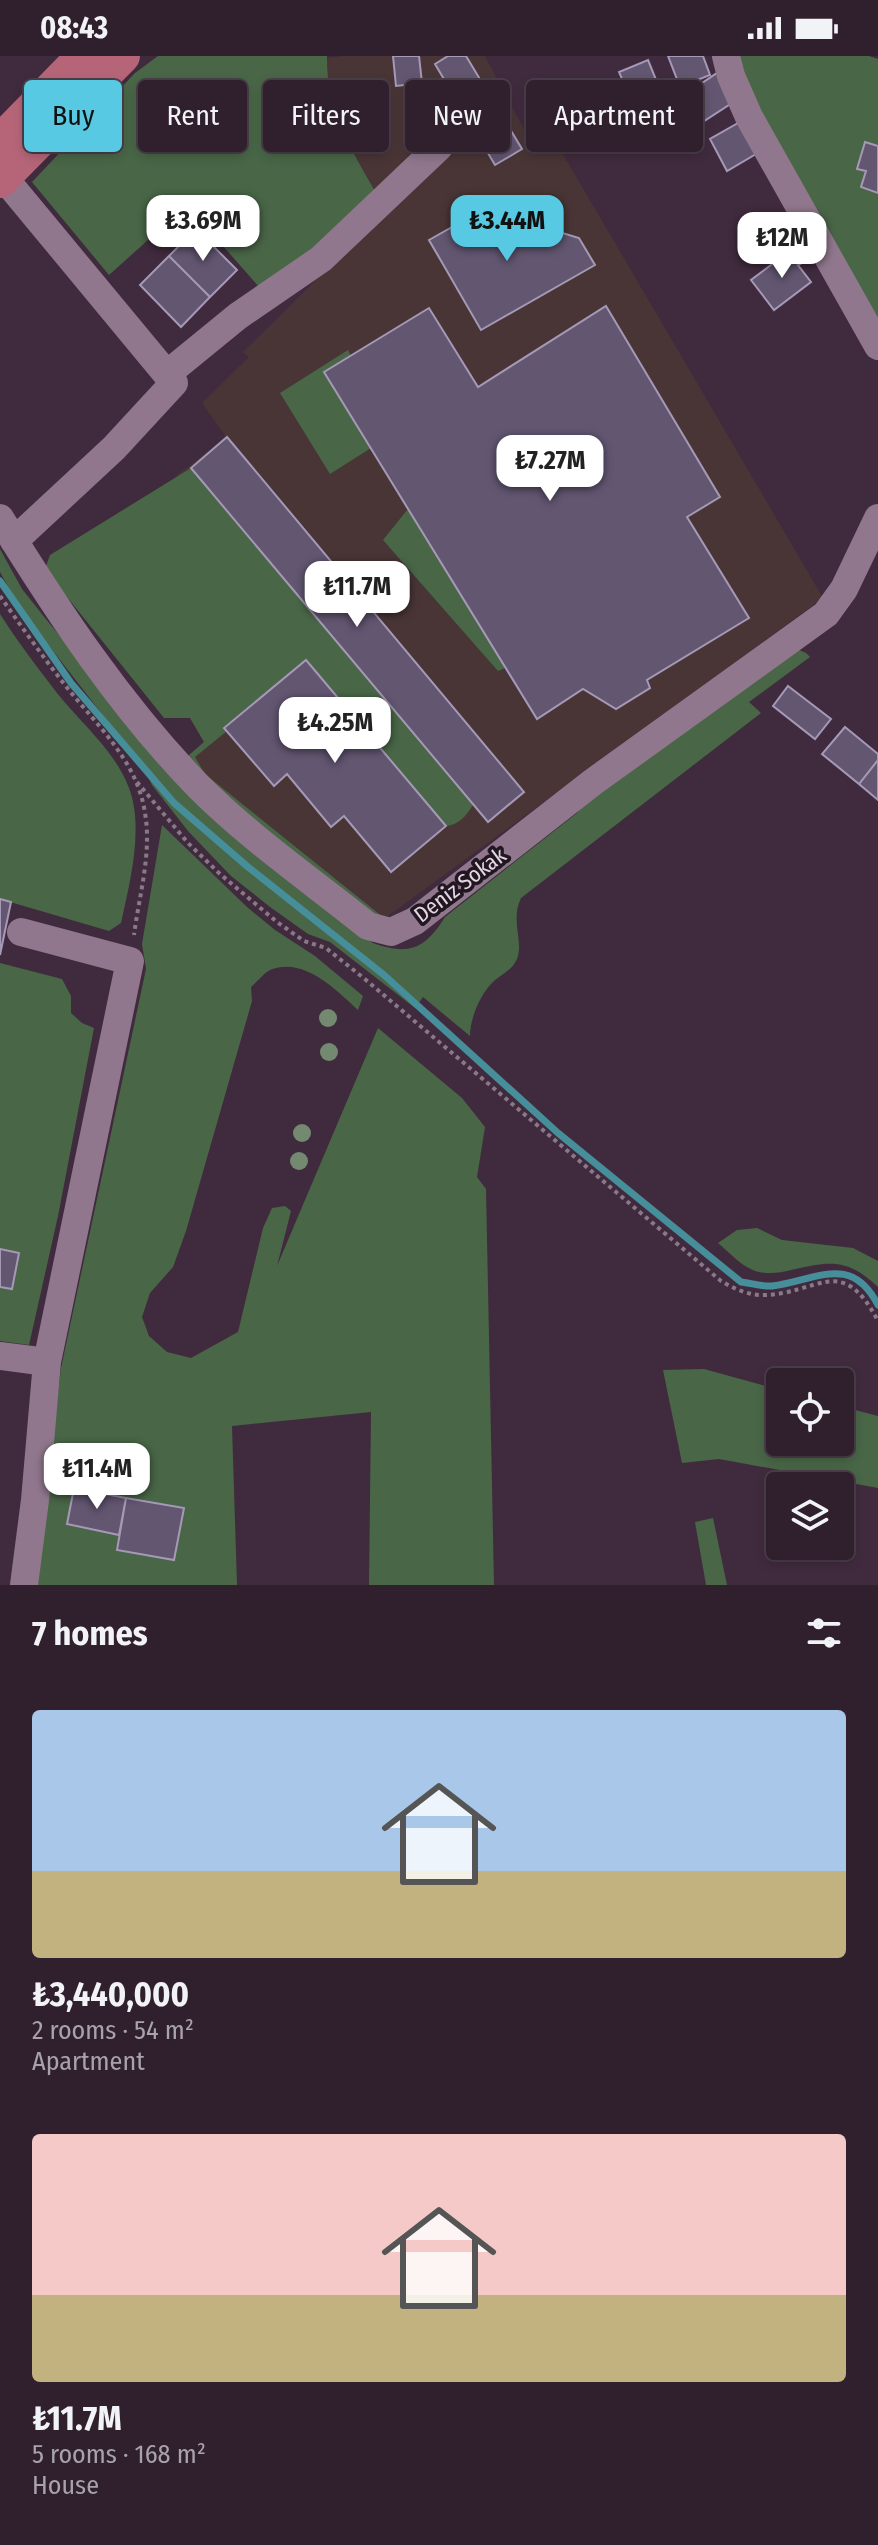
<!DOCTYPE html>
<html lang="en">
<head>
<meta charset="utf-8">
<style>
  body { margin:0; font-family:"Fira Sans Condensed",sans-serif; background:#3c2d3a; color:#f1f3f6; height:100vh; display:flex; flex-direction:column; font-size:30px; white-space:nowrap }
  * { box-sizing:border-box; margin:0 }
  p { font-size:26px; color:#a8a3aa }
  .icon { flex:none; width:44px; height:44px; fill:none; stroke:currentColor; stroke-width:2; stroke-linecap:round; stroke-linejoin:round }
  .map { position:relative; height:1529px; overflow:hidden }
  .panel { display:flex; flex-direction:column; background:#30202e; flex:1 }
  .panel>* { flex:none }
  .guide { position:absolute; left:24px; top:24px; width:830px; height:72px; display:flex; gap:16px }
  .buttons { position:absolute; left:766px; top:1312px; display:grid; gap:16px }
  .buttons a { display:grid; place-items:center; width:88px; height:88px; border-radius:8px; background:#30202e; box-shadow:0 4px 12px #0003,0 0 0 2px #4b3e4a; font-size:40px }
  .price { position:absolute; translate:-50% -68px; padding:0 18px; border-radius:16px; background:#fff; color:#222; font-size:26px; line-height:52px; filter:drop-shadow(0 2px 4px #0008) }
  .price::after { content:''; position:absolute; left:50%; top:48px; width:24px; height:18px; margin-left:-12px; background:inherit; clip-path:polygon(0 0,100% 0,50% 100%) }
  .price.current { background:#57c9e2; color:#111 }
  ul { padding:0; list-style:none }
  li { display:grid; align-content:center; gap:16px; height:424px; padding:0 32px }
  li span { display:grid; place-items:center; height:248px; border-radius:8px; color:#555 }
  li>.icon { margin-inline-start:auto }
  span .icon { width:144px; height:144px; fill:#fffc; stroke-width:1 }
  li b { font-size:34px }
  h2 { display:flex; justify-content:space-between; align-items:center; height:96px; padding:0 32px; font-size:34px }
  .pill { padding:0 28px; border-radius:8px; background:#30202e; box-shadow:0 4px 12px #0003,0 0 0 2px #4b3e4a; font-size:28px; line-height:72px }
  .pill.current { background:#57c9e2; color:#111 }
  .status { display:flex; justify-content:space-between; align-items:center; height:56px; padding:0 40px; background:#30202e; direction:ltr }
  .status svg { height:22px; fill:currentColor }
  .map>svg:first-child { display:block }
  .industrial { fill:#493536 }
  .green { fill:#496647 }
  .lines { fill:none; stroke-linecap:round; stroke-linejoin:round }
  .stream { stroke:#468e99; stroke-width:7 }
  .building { fill:#625671; stroke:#a699b7; stroke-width:2 }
  .path { stroke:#8a7888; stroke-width:4; stroke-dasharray:4 4; stroke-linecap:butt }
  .minor { stroke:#90778d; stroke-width:28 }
  .major { stroke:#b66578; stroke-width:34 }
  .tree { fill:#738a71 }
  .labels { text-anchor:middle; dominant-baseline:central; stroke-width:7; stroke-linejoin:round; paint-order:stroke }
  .street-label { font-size:22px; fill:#e4d6e2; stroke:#211720 }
</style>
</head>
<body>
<div class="status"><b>08:43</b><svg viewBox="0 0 49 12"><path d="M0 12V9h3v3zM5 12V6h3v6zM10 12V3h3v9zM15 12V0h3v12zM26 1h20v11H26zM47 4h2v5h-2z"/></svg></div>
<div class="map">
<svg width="878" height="1529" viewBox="0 0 878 1529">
  <rect width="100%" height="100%" fill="#402b3e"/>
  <path class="industrial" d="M 344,0 L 485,0 L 536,96 L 557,88 L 823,542 L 381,865 L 201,723 L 189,699 L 306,604 L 175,421 L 226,381 L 202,347 L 249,301 L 243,296 L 387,154 L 349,91 L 332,49 L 326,21 L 327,2 Z"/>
  <path class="green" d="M 158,0 L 327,0 C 326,54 352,95 378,140 L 315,195 L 259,231 L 187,149 L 109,219 L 32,126 L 135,17 Z
    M 740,0 L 869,0 L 878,3 L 878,267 L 750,45 Z
    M 348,294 L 351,300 L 325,316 L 371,392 L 330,418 L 280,337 Z
    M 191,412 L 473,749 C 466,760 459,769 446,770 L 306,604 L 225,672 L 227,675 L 195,701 L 205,718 L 384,862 L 381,865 L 201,723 L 189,705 L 189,699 L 204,686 L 190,662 L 164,662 L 55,526 L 46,510 L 50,499 Z
    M 408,453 L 505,612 L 498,615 L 383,484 Z
    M 0,493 L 22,533 L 45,562 L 196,744 L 373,887 C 409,900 425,893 445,861 L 577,757 L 601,729 L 799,594 L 806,597 L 810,601 L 749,646 L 761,657 L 521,842 C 510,865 524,885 517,903 C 512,914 504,917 495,924 C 481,936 470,962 470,980 L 423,941 L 415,952 L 330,886 L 308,878 L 270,851 L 231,820 L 188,775 L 152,729 L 144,712 L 36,573 L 10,534 L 0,516 Z
    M 0,558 C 17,585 38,612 57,637 C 84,671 124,702 133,746 C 141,783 129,831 121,867 L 109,875 L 0,843 Z
    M 162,769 L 247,851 L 275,874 L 315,900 L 363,940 L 358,954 C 336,934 304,900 270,914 C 264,917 257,926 251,931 L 252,945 L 186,1175 L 173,1211 L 150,1237 L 142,1261 L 149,1280 L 167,1296 L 191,1302 L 238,1276 L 263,1172 L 272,1152 L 285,1150 L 291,1155 L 277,1210 L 378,972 L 462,1042 L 485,1071 L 477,1121 L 486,1133 L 494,1529 L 369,1529 L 371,1356 L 232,1370 L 237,1529 L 35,1529 L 61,1312 L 146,913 L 142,888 Z
    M 0,907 L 62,923 L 71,940 L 71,957 L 82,967 L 94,972 L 58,1160 L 29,1289 L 0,1285 Z
    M 757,1172 L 782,1184 L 853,1192 L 878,1205 L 878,1231 C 847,1202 831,1205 791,1214 C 781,1217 769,1218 759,1216 C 744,1213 730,1197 718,1187 L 737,1174 Z
    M 704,1313 L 780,1334 L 780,1386 L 840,1386 L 840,1350 L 878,1360 L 878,1432 L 719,1403 L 682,1407 L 663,1314 Z
    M 713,1462 L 727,1529 L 706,1529 L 695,1466 Z"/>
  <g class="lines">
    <path class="stream" d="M 0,525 L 71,627 L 174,747 L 248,811 L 384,919 L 558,1077 L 741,1226 C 751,1227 762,1231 772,1230 C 817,1224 851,1197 878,1249"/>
  </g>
  <path class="building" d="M 393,0 L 419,0 L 422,27 L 396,30 Z
    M 448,0 L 466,0 L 522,93 L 495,109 L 435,8 Z
    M 668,0 L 703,0 L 710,19 L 680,31 Z
    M 648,4 L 663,41 L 635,53 L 619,16 Z
    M 717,17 L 735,45 L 698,69 L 680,42 Z
    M 738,67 L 756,98 L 727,115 L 710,83 Z
    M 865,86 L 878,90 L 878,137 L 861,131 L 866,115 L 857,113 Z
    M 484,153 L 579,182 L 595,209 L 481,274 L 429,184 Z
    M 196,173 L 237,214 L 210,241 L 169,200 Z
    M 792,193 L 802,207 L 798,209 L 811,226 L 774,254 L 751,224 Z
    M 169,200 L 210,241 L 181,271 L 140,229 Z
    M 606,250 L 720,441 L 687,461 L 749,562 L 647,624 L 650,632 L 616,653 L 583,633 L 537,663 L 324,316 L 429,252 L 478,331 Z
    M 227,381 L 524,736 L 488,766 L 191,412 Z
    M 306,604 L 446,770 L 391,816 L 344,760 L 331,771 L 287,718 L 274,730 L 224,672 Z
    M 788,630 L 831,663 L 815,683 L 773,650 Z
    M 845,671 L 878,698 L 878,704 L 859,728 L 822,698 Z
    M 878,704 L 878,744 L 859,728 Z
    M 0,843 L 11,846 L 0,899 Z
    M 0,1193 L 19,1197 L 12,1233 L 0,1231 Z
    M 74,1432 L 126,1442 L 119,1479 L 67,1468 Z
    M 126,1442 L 184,1452 L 174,1504 L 117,1494 Z"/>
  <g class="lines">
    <path class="path" d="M 0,540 C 21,570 43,601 65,629 C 97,670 137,704 145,757 C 152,797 139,840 134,879
      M 137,726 L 188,787 L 220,818 L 277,866 L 304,885 L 326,892 L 366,924 L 721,1225 C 733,1232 747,1239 762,1239 C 818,1239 841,1195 878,1265"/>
    <path class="minor" d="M 726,0 L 731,20 L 749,61 L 878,290
      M 0,117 L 174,327 L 114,392 L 14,485
      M 167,318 L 238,260 L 321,203 L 439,91
      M 0,462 C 58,556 121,651 199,731 C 250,782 312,825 368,870 L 391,876 L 415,865 L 593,726 L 826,558 L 844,533 L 878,462
      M 21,876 L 130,905 L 47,1306
      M 0,1300 L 47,1306 L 35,1444 L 24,1529"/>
    <path class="major" d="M 0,85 L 83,0
      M 0,125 L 123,0"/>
  </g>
  <g class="tree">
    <circle cx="328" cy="962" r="9"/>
    <circle cx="329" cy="996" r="9"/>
    <circle cx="302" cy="1077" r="9"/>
    <circle cx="299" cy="1105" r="9"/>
  </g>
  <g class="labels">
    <g class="street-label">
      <text transform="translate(460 829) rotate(-37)">Deniz Sokak</text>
    </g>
  </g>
</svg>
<div class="buttons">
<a><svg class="icon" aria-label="locate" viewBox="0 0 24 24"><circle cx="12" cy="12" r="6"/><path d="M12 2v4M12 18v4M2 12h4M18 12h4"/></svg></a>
<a><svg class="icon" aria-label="layers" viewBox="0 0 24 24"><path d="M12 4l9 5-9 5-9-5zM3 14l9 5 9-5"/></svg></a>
</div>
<b class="price" style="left:203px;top:207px">₺3.69M</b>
<b class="price current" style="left:507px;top:207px">₺3.44M</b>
<b class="price" style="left:782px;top:224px">₺12M</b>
<b class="price" style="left:550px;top:447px">₺7.27M</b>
<b class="price" style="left:357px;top:573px">₺11.7M</b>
<b class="price" style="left:335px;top:709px">₺4.25M</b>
<b class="price" style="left:97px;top:1455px">₺11.4M</b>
<div class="guide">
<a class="pill current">Buy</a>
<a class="pill">Rent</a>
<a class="pill">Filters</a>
<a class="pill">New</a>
<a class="pill">Apartment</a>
</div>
</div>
<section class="panel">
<h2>7 homes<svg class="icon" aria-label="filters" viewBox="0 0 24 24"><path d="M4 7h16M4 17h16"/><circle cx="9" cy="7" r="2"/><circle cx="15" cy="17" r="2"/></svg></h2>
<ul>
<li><span style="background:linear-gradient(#a9c7e8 65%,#c2b280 0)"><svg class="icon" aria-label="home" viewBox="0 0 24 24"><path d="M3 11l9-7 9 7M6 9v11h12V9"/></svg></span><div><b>₺3,440,000</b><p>2 rooms · 54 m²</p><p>Apartment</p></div></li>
<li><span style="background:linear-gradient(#f6c9c9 65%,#c2b280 0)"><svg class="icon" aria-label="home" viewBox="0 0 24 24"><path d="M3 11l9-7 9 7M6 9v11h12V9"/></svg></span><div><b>₺11.7M</b><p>5 rooms · 168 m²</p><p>House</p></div></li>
</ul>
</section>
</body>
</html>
